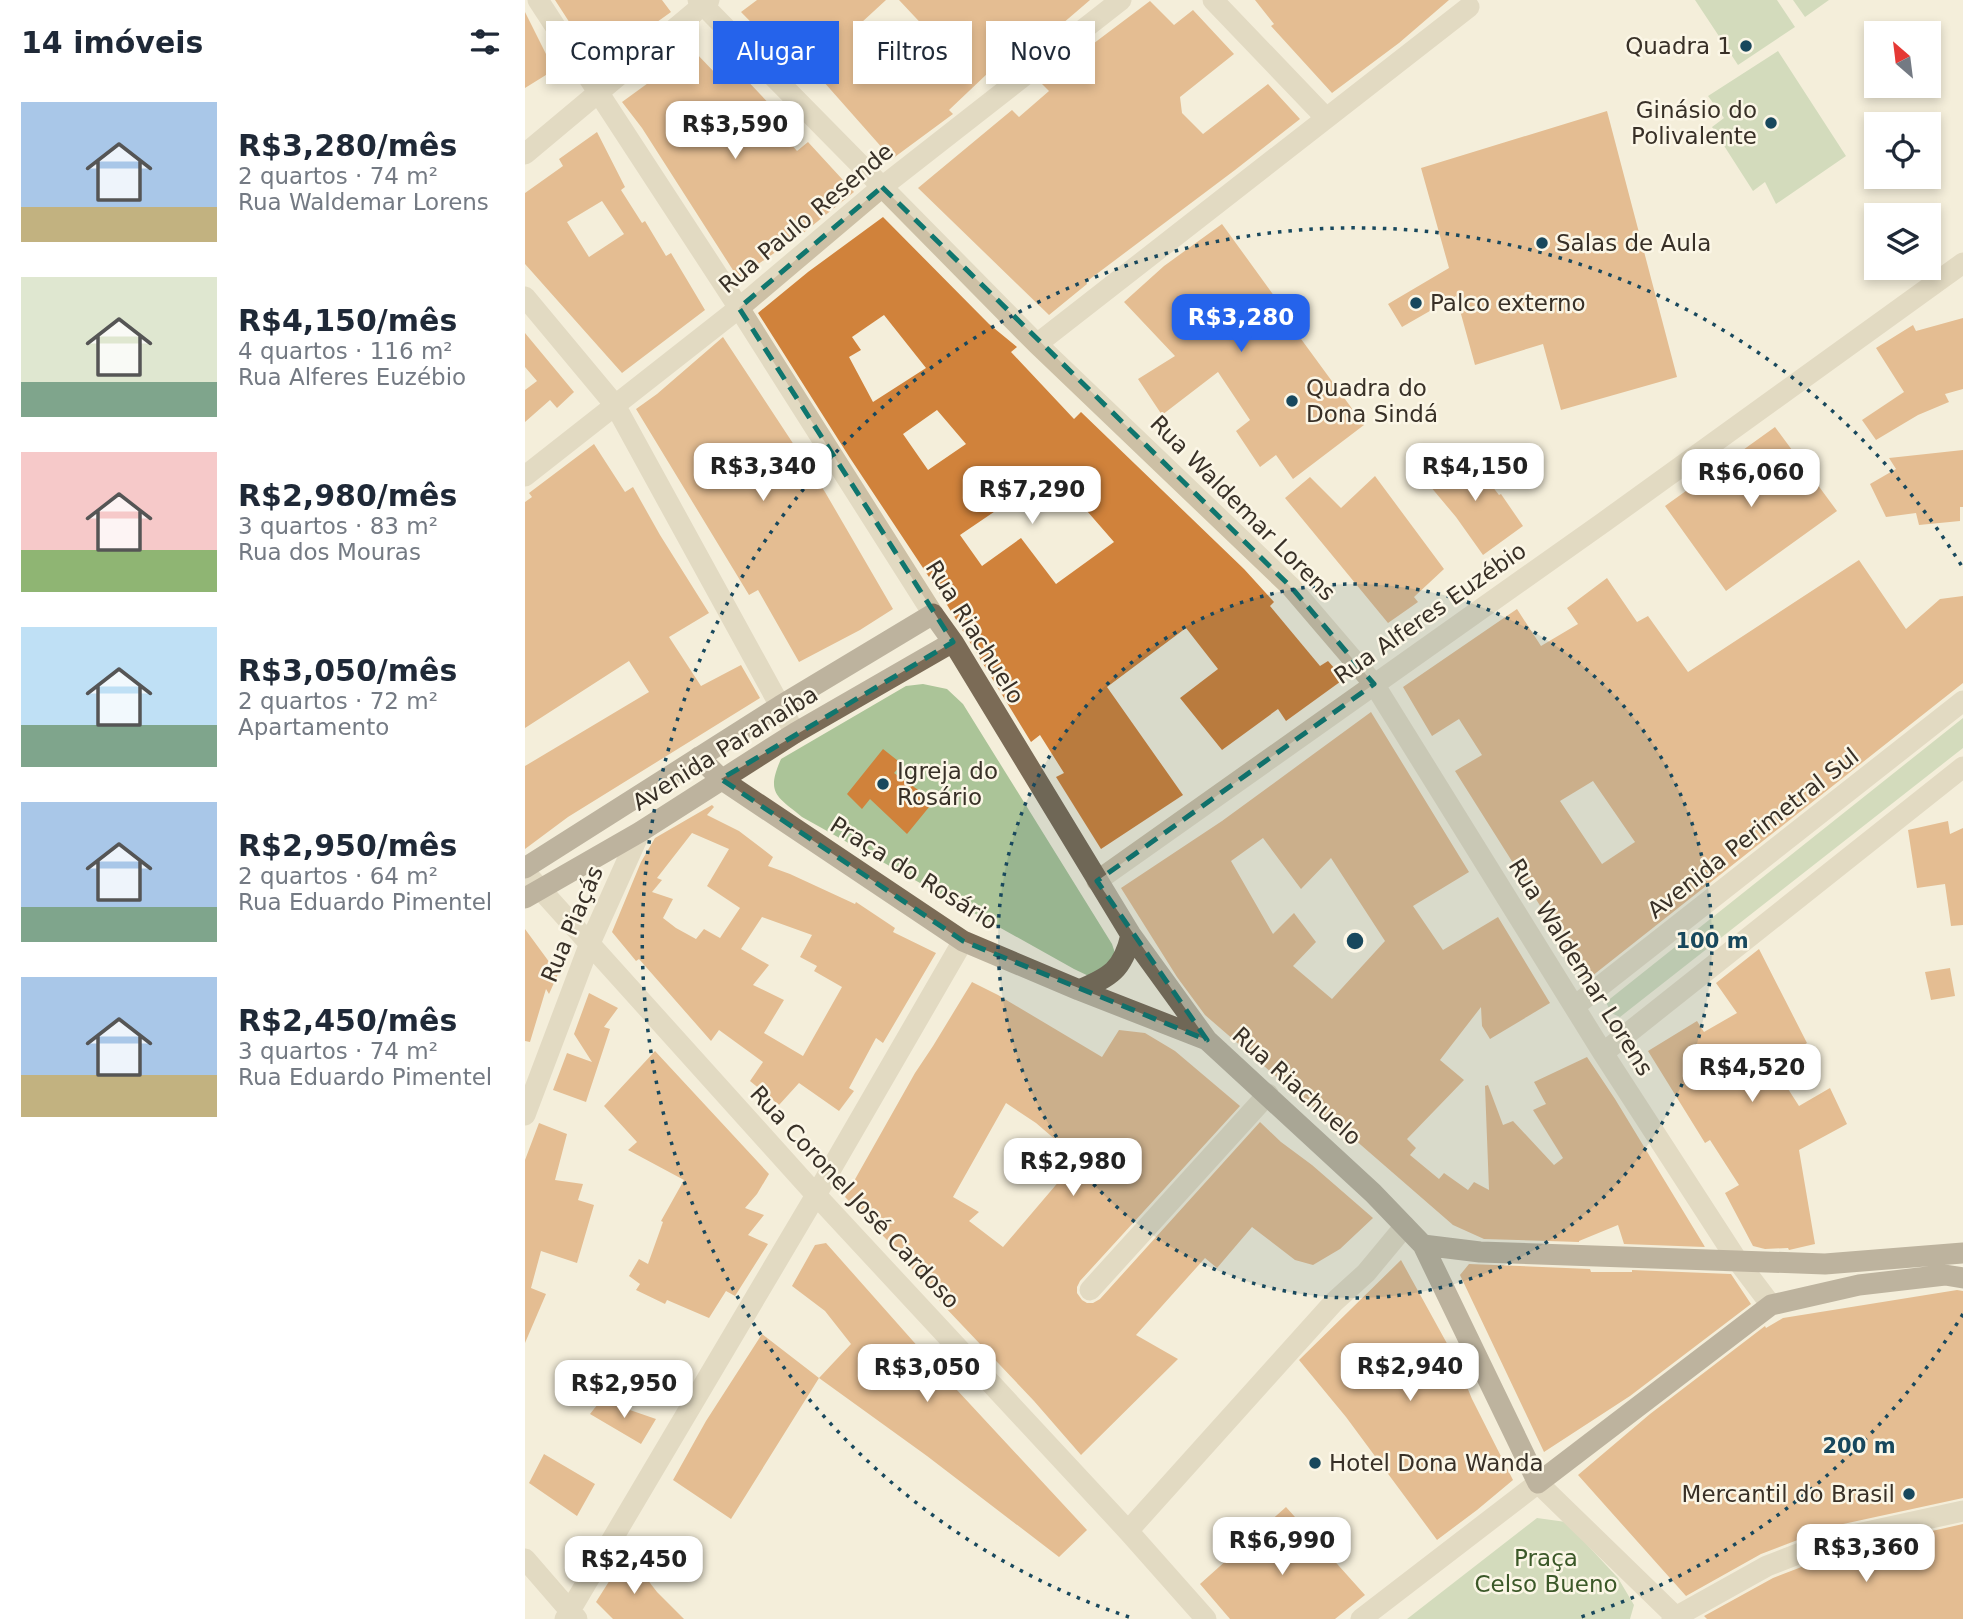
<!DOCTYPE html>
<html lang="pt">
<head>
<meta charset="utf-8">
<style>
  body { margin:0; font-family:"DejaVu Sans",sans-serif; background:#f2f2f3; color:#1f2937; height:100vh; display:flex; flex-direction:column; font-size:26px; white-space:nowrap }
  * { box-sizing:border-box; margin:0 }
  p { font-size:23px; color:#747a83 }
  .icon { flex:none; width:38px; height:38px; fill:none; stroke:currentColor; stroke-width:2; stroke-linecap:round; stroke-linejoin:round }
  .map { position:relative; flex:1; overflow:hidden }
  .details { display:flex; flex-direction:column; background:#fff; width:525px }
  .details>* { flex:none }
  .guide { position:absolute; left:21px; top:21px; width:665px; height:63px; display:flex; gap:14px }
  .needle { width:46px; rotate:332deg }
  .fabs { position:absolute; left:1339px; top:21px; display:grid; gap:14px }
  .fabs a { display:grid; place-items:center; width:77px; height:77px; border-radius:0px; background:#fff; box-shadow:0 4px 10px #0003; font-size:35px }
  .price { position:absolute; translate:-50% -60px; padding:0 16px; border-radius:14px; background:#fff; color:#222; font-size:23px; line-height:46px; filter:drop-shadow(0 2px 4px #0008) }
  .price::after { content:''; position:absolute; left:50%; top:42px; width:21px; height:16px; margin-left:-10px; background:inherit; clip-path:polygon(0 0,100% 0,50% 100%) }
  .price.selected { background:#2563eb; color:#fff }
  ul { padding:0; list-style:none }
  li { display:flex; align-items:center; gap:21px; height:175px; padding:0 21px }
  li span { display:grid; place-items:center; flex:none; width:196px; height:140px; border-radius:0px; color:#555 }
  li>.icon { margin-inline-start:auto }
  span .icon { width:84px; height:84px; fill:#fffc; stroke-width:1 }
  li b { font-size:30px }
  h2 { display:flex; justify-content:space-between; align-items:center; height:84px; padding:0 21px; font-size:30px }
  .tag { padding:0 24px; border-radius:0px; background:#fff; box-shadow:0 4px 10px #0003; font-size:24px; line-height:63px }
  .tag.selected { background:#2563eb; color:#fff }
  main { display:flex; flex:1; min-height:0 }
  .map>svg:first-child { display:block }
  .green { fill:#abc498 }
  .building { fill:#d0823b; fill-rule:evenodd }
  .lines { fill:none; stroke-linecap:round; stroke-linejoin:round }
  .minor { stroke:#cdc0a5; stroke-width:21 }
  .major { stroke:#7b6b56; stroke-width:21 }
  .marked { fill:none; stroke:#0f766e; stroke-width:5; stroke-dasharray:14 9; stroke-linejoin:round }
  .ring { fill:none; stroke:#18485d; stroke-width:3.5; stroke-dasharray:3.5 7 }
  .poi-dot { fill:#18485d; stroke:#fbf6e6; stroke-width:2.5 }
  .labels { text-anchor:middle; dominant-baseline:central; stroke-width:5; stroke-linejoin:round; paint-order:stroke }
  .poi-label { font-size:23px; fill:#383027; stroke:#fbf6e6; text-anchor:start }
  .street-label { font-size:23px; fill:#383027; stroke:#fbf6e6 }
  .park-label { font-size:23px; fill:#3b5828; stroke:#fbf6e6 }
  .centre { fill:#18485d; stroke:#fbf6e6; stroke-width:3.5 }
  .ring-label { font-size:21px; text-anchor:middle; font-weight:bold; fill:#18485d; stroke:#fbf6e6; stroke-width:5; stroke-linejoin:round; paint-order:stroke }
</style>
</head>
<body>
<main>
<section class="details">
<h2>14 imóveis<svg class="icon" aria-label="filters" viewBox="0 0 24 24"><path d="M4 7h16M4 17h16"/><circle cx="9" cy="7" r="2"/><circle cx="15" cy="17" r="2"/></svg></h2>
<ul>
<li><span style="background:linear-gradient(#a9c7e8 75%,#c2b280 0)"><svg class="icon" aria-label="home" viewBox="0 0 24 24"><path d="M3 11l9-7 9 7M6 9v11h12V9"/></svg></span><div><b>R$3,280/mês</b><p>2 quartos · 74 m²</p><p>Rua Waldemar Lorens</p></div></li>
<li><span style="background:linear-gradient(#dfe7d0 75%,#7fa58c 0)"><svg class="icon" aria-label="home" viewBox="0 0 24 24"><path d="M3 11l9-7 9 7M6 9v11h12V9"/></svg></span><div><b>R$4,150/mês</b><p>4 quartos · 116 m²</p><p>Rua Alferes Euzébio</p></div></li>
<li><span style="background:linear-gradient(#f6c9c9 70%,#8fb573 0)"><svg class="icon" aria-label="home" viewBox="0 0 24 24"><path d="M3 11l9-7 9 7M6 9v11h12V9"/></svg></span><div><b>R$2,980/mês</b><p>3 quartos · 83 m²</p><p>Rua dos Mouras</p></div></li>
<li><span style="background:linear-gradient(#bfe0f5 70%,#7fa58c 0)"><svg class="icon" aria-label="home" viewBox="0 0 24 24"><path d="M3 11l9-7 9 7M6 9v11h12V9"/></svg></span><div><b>R$3,050/mês</b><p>2 quartos · 72 m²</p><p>Apartamento</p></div></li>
<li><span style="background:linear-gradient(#a9c7e8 75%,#7fa58c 0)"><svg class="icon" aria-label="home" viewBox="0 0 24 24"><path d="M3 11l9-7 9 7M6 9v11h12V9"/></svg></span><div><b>R$2,950/mês</b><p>2 quartos · 64 m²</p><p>Rua Eduardo Pimentel</p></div></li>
<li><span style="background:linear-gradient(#a9c7e8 70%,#c2b280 0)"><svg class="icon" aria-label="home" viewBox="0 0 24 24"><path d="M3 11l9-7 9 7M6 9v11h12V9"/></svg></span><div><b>R$2,450/mês</b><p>3 quartos · 74 m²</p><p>Rua Eduardo Pimentel</p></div></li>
</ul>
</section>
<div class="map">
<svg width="1438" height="1619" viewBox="0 0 1438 1619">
  <rect width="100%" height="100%" fill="#f4eeda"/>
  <path class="green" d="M 1170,0 L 1252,0 L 1270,27 L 1213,65 Z
    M 1268,0 L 1304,0 L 1280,17 Z
    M 1253,51 L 1321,156 L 1251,204 L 1240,182 L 1228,191 L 1187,127 L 1199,118 L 1183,96 Z
    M 398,684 L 422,689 L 438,704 L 587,944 L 591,956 L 570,979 L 549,969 L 277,817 C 251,796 241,793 256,759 L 381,686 Z
    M 1438,718 L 1438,748 L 1095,1017 L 1086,1013 L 1081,1002 Z
    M 1012,1518 L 1041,1522 L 1093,1578 L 1109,1605 L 1105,1619 L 882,1619 Z"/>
  <path class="building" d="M 30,0 L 137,0 L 146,12 L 72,65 Z
    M 232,0 L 361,0 L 336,23 L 354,46 L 375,62 L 405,33 L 374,0 L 565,0 L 495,60 L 491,62 L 483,54 L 424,110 L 428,114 L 367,159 L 298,81 L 296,83 L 265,43 L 255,52 L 216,12 Z
    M 730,0 L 924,0 L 874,43 L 807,93 L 746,26 L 749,24 Z
    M 625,1 L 649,25 L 668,10 L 709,54 L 655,97 L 657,113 L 678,134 L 743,84 L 775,119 L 710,170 L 561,282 L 562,284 L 524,315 L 393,188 L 487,110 L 494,117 L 524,91 L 516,83 Z
    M 0,12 L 29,70 L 0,88 Z
    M 170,52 L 193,76 L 203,68 L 212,79 L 217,75 L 251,111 L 243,117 L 272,151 L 283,142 L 329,192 L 277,234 L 213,278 L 117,128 L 97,102 L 141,70 L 143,73 Z
    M 1082,111 L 1152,377 L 1036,410 L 1018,344 L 950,365 L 931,296 L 877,327 L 863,304 L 924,268 L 896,168 Z
    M 72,132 L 100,187 L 96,190 L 117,223 L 120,221 L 141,256 L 146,253 L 180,310 L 97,373 L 0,264 L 0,193 L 38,166 L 34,159 ZM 77,201 L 99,234 L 64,257 L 42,222 Z
    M 358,217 L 464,324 L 492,347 L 486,352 L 549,419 L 556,412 L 719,569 L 749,602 L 745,606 L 795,666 L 803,661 L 819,679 L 761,721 L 753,709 L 697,750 L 655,698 L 693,669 L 661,628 L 582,687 L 658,795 L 576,849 L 531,777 L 539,773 L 515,735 L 506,742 L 416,595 L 325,458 L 233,313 L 283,272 ZM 359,315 L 401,368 L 348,402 L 324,357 L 336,350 L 327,337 ZM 412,410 L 441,444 L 403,470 L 378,434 ZM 506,481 L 525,503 L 542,488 L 589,542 L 531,584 L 496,538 L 457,566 L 435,535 L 488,499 Z
    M 697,224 L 771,326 L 768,328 L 839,425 L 768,479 L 751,455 L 735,467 L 711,431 L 725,420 L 693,372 L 637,415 L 613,379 L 650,356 L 599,302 L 639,266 Z
    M 1438,318 L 1438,389 L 1420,394 L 1424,402 L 1393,415 L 1351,440 L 1337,420 L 1379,392 L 1351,348 L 1388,325 L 1391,331 Z
    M 0,333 L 49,392 L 32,408 L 25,400 L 0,422 L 0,390 L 12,381 L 0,367 Z
    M 198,337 L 300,492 L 368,609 L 335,630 L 274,662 L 233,590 L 224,595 L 111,409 L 132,394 Z
    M 1250,427 L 1312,511 L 1201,591 L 1140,506 Z
    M 69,444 L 100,492 L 108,487 L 135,535 L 184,613 L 144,637 L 176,686 L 216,665 L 235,698 L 43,817 L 0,849 L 0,766 L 124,692 L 104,661 L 0,728 L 0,502 L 7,497 L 4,493 Z
    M 1438,450 L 1438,507 L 1435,507 L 1435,521 L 1394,525 L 1391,513 L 1361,517 L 1345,484 L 1371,469 L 1364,458 Z
    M 940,451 L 974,495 L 976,494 L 998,526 L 958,555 L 931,517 L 900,480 Z
    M 850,476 L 919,569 L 889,597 L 893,602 L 863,623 L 760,498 L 785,477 L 816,508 Z
    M 1334,560 L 1381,629 L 1415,599 L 1438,596 L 1438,683 L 1062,980 L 930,771 L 957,755 L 934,719 L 907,736 L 878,687 L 992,609 L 1016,646 L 1053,624 L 1042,608 L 1082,578 L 1112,622 L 1123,616 L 1163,672 ZM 1068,781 L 1110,842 L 1077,864 L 1035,801 Z
    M 846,712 L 944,872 L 888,906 L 918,950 L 973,917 L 1025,1003 L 965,1039 L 957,1026 L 956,1007 L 915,1060 L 939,1080 L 882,1139 L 891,1148 L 885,1155 L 914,1179 L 919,1173 L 943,1190 L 949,1182 L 964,1190 L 960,1086 L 963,1085 L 978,1125 L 988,1121 L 1029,1165 L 1038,1158 L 1008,1110 L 1021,1104 L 1009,1082 L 1062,1057 L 1090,1099 L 1180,1247 L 1099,1244 L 1093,1225 L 1054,1241 L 1054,1242 L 959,1239 L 928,1225 L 806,1119 L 805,1120 L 776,1098 L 680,1015 L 652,977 L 596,888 L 697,821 ZM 738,838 L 776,889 L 806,858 L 860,941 L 807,999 L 768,966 L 791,942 L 769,913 L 748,934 L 706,861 Z
    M 358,749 L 377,764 L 369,773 L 409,801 L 382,834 L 345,799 L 337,809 L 322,794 Z
    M 187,805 L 189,807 L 182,815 L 214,831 L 248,857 L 243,866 L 265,874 L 330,904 L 331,902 L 370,928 L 368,932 L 411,953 L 358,1043 L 351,1038 L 324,1088 L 329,1091 L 314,1111 L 274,1083 L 254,1105 L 225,1081 L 238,1062 L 194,1030 L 186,1041 L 114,959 L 111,961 L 87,932 L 116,862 L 130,838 ZM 167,833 L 204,849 L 182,886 L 215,908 L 195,938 L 179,929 L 171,939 L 151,928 L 138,918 L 148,899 L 127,892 L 137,880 L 132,878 ZM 237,917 L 287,935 L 275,957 L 292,966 L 289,971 L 317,987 L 278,1056 L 239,1033 L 259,1000 L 228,985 L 244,965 L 216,949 Z
    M 1423,821 L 1425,834 L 1438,828 L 1438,925 L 1426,926 L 1420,884 L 1392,888 L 1383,830 Z
    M 0,929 L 33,974 L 24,994 L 21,989 L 5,1042 L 0,1041 Z
    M 1234,949 L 1282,1043 L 1247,1064 L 1274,1106 L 1305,1088 L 1322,1124 L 1274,1150 L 1290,1244 L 1264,1250 L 1263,1248 L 1240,1249 L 1228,1246 L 1200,1193 L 1214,1185 L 1185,1140 L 1180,1143 L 1123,1051 L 1172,1021 L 1179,1032 L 1212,1013 L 1191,983 Z
    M 1425,968 L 1430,996 L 1406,1000 L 1400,972 Z
    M 447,982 L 473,995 L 577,1057 L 594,1030 L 620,1033 L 650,1051 L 715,1106 L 555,1281 L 552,1287 L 552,1293 L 557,1300 L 562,1303 L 568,1303 L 575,1299 L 735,1122 L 756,1142 L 787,1165 L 848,1218 L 815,1249 L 788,1265 L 770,1260 L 727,1227 L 692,1268 L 680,1258 L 611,1335 L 653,1359 L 556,1455 L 509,1401 L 418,1305 L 364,1242 L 320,1197 L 390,1073 L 408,1046 ZM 481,1103 L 511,1123 L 553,1159 L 478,1247 L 444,1221 L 454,1212 L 428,1197 Z
    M 64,993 L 93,1008 L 79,1027 L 85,1029 L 61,1102 L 28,1090 L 42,1053 L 67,1062 L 49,1034 Z
    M 130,1051 L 244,1174 L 232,1194 L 220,1208 L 239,1215 L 223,1235 L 243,1244 L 210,1296 L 201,1291 L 184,1318 L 142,1300 L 140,1304 L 111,1290 L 115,1284 L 104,1276 L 114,1259 L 123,1264 L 138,1222 L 136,1221 L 159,1180 L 103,1150 L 112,1142 L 79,1106 Z
    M 14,1123 L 42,1134 L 30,1180 L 58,1184 L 53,1200 L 69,1205 L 52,1263 L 16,1251 L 6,1288 L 21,1294 L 0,1343 L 0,1160 Z
    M 301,1243 L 419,1376 L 562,1530 L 534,1557 L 402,1456 L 294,1378 L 326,1344 L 300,1311 L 267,1286 L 290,1245 Z
    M 876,1260 L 930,1358 L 947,1399 L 988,1480 L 952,1510 L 912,1540 L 821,1417 L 774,1360 Z
    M 944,1264 L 1065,1269 L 1066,1272 L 1107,1272 L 1107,1270 L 1206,1274 L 1226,1304 L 1105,1396 L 1019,1452 L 935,1275 Z
    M 1432,1290 L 1438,1291 L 1438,1498 L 1309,1526 L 1236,1554 L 1161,1596 L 1053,1475 L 1125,1414 L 1240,1326 L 1241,1328 L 1258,1318 Z
    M 237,1334 L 294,1378 L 206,1519 L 148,1480 L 181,1421 Z
    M 76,1400 L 131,1419 L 116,1444 L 65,1414 Z
    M 19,1454 L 70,1484 L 52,1516 L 4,1483 Z
    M 761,1507 L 840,1595 L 810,1619 L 705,1619 L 675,1584 Z
    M 1438,1524 L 1438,1619 L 1182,1619 L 1179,1616 L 1248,1578 L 1318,1551 Z
    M 102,1553 L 132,1592 L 159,1619 L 88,1619 L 71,1602 Z"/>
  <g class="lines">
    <path class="minor" d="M 13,0 L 214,308 L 408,614
      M 173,0 L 512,344 L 766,587 L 849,684 L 1078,1053 L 1212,1260 L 1246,1305
      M 688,0 L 801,118
      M 0,154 L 184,0
      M 0,297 L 90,405 L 270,733
      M 512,344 L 944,7
      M 0,476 L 214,308 L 357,187 L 596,0
      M 0,872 L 291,1195 L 603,1531 L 681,1619
      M 572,881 L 1079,522 L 1438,263
      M 1050,1006 L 1438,701
      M 1078,1053 L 1438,767
      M 0,1115 L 65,943 L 115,832
      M 565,1290 L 743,1094
      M 603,1531 L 809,1302 L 841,1273 L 880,1226
      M 0,1559 L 52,1619
      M 40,1619 L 291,1195 L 438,941
      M 836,1619 L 1013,1483 L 1150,1616
      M 1147,1619 L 1242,1566 L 1314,1538 L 1438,1511"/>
    <path class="major" d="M 174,757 L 196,779 L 438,941 L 554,990 L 682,1040
      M 0,868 L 255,706 L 408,614 L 428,642 L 606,935 L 682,1040 L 848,1193 L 898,1245 L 1013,1483 L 1246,1305 L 1334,1285 L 1420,1275 L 1438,1278
      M 0,898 L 115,832 L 270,733 L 428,642
      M 554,990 C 585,977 598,970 606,935
      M 898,1245 L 955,1252 L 1300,1264 L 1438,1253"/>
  </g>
  <path d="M0 0H1438V1619H0ZM 357,187 L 766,587 L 849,684 L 572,881 L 682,1040 L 438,941 L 196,779 L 428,642 L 214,308 Z" fill="#f4eeda" fill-opacity=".55" fill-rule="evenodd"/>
  <path class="marked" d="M 357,187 L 766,587 L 849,684 L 572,881 L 682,1040 L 438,941 L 196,779 L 428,642 L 214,308 Z"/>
  <circle cx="830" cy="941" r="357" fill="#18485d" fill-opacity=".12"/>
  <g class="ring">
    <circle cx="830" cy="941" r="357"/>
    <path d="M1438 1314A713 713 0 0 1 1056 1617M604 1617A713 713 0 1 1 1438 568"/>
  </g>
  <g class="poi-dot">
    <circle cx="1221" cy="46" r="7"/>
    <circle cx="1246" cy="123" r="7"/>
    <circle cx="1017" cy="243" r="7"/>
    <circle cx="891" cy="303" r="7"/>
    <circle cx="767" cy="401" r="7"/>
    <circle cx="358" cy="784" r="7"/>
    <circle cx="790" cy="1463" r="7"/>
    <circle cx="1384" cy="1494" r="7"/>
  </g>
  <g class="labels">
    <g class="poi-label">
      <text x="1207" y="46" text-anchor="end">Quadra 1</text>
      <text x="1232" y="110" text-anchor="end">Ginásio do<tspan x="1232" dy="26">Polivalente</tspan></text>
      <text x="1031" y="243">Salas de Aula</text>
      <text x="905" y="303">Palco externo</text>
      <text x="781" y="388">Quadra do<tspan x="781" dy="26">Dona Sindá</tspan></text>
      <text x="372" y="771">Igreja do<tspan x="372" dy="26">Rosário</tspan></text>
      <text x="804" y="1463">Hotel Dona Wanda</text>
      <text x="1370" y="1494" text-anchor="end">Mercantil do Brasil</text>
    </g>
    <g class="street-label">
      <text transform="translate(281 218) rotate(-40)">Rua Paulo Resende</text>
      <text transform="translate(718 508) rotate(45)">Rua Waldemar Lorens</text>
      <text transform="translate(905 613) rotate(-35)">Rua Alferes Euzébio</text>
      <text transform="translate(450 632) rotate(58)">Rua Riachuelo</text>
      <text transform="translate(200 748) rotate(-32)">Avenida Paranaíba</text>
      <text transform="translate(1228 833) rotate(-38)">Avenida Perimetral Sul</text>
      <text transform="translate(389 873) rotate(32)">Praça do Rosário</text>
      <text transform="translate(47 924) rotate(-67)">Rua Piaçás</text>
      <text transform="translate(1056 967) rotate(58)">Rua Waldemar Lorens</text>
      <text transform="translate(772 1086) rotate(42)">Rua Riachuelo</text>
      <text transform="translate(330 1197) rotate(47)">Rua Coronel José Cardoso</text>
    </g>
    <g class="park-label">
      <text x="1021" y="1558">Praça<tspan x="1021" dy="26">Celso Bueno</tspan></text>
    </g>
  </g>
  <circle cx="830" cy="941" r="10" class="centre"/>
  <g class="ring-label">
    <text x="1187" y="948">100 m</text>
    <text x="1334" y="1453">200 m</text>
  </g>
</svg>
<div class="fabs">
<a><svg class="needle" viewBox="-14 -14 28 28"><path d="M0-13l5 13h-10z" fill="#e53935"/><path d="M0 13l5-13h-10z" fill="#747a83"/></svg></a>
<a><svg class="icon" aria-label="locate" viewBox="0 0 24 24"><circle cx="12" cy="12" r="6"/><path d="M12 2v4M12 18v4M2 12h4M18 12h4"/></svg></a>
<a><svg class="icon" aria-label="layers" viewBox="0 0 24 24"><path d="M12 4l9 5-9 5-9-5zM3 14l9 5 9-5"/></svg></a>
</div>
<b class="price" style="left:210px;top:161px">R$3,590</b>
<b class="price selected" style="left:716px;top:354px">R$3,280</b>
<b class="price" style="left:238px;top:503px">R$3,340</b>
<b class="price" style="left:950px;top:503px">R$4,150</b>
<b class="price" style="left:1226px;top:509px">R$6,060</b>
<b class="price" style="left:507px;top:526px">R$7,290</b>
<b class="price" style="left:1227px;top:1104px">R$4,520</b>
<b class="price" style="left:548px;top:1198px">R$2,980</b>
<b class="price" style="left:885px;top:1403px">R$2,940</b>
<b class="price" style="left:402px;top:1404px">R$3,050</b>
<b class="price" style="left:99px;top:1420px">R$2,950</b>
<b class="price" style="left:757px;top:1577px">R$6,990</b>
<b class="price" style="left:1341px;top:1584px">R$3,360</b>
<b class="price" style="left:109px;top:1596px">R$2,450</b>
<div class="guide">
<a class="tag">Comprar</a>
<a class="tag selected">Alugar</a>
<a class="tag">Filtros</a>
<a class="tag">Novo</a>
</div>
</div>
</main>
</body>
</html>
